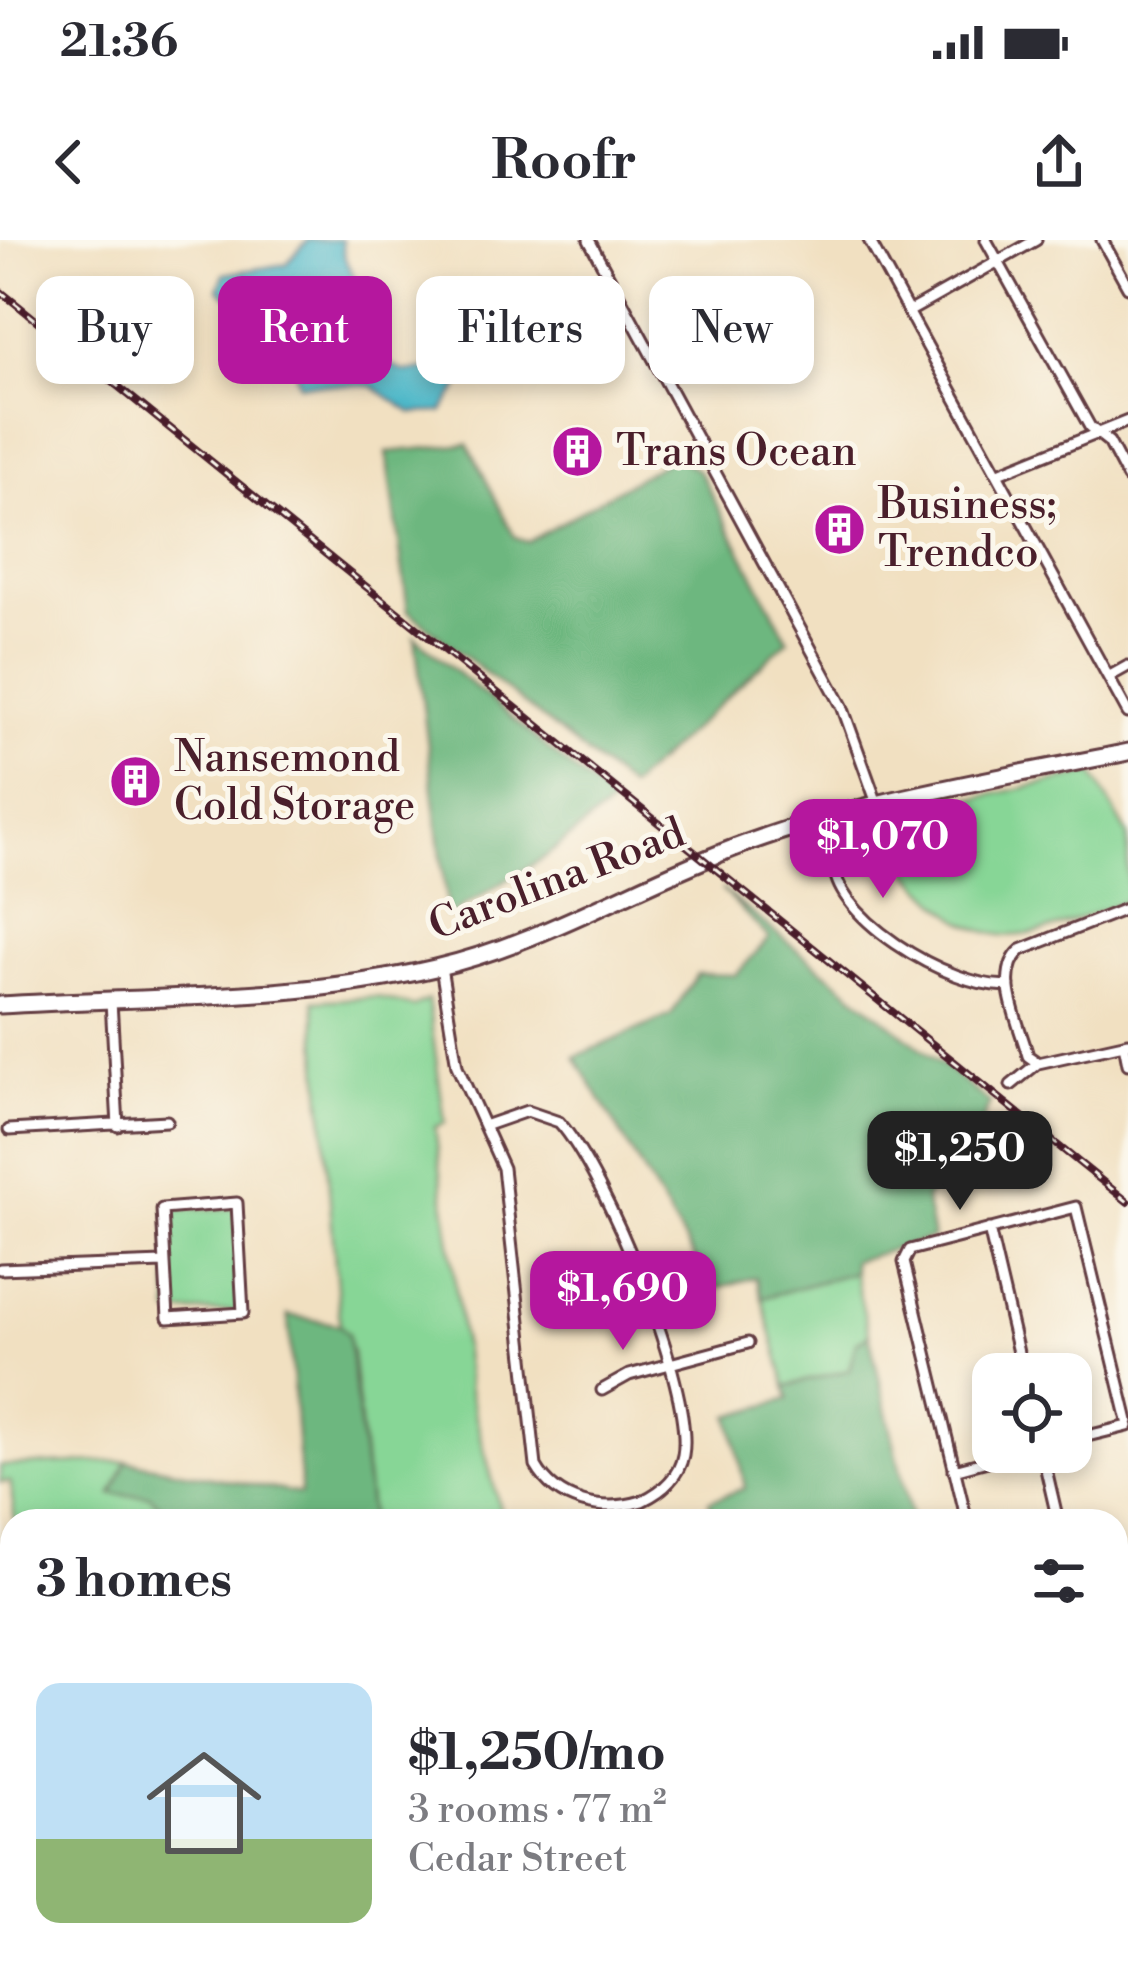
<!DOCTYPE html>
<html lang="en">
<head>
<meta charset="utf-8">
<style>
  body { margin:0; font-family:"Libre Bodoni",serif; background:#f7f7f7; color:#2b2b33; height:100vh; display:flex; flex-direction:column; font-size:45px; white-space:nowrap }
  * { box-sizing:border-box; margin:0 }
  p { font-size:39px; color:#7c7c81 }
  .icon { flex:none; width:66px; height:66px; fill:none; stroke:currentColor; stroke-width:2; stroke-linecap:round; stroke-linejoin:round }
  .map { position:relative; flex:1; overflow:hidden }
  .panel { position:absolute; left:0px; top:1269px; width:1128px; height:471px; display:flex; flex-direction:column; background:#fff; border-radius:36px 36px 0 0; box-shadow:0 6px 18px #0003 }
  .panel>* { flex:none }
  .banner { position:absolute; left:36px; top:36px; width:1056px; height:108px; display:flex; gap:24px }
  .fabs { position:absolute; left:972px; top:1113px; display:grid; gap:24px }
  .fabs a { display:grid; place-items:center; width:120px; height:120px; border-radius:24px; background:#fff; box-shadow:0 6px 18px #0003; font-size:60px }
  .price { position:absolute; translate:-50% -102px; padding:0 27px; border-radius:24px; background:#b5179e; color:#fff; font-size:39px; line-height:78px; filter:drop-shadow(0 3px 6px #0008) }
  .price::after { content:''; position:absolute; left:50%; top:72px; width:36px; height:27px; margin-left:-18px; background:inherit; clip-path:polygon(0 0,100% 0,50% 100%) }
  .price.active { background:#222; color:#fff }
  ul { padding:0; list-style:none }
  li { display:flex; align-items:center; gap:36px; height:300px; padding:0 36px }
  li+li { border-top:3px solid #e1e1e2 }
  li span { display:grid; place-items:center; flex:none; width:336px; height:240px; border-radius:24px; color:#555 }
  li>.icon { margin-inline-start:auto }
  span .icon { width:144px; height:144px; fill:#fffc; stroke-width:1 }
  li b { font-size:51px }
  h2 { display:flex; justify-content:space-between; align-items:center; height:144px; padding:0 36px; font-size:51px }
  .chip { padding:0 42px; border-radius:24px; background:#fff; box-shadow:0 6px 18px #0003; font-size:42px; line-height:108px }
  .chip.active { background:#b5179e; color:#fff }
  .status { display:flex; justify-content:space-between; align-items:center; height:84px; padding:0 60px; background:#fff; direction:ltr }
  .status svg { height:33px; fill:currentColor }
  header { display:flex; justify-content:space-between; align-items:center; height:156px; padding:0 36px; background:#fff; font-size:54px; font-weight:600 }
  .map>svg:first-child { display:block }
  .green { fill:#87d696; stroke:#687a60; stroke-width:3 }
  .forest { fill:#6db77f; stroke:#5c6b55; stroke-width:3 }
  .water { fill:#4ab6c7; stroke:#4a6a79; stroke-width:3 }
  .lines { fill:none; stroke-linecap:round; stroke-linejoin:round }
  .street-casing { stroke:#633c42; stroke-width:15 }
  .secondary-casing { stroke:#633c42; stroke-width:20 }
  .primary-casing { stroke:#633c42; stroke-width:21 }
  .street { stroke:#fff; stroke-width:9 }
  .secondary { stroke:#fff; stroke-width:14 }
  .primary { stroke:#fff; stroke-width:15 }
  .rail-casing { stroke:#4a1f2b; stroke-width:8 }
  .rail { stroke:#fbf7ec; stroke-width:3; stroke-dasharray:9; stroke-linecap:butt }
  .labels { text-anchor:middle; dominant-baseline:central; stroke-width:10; stroke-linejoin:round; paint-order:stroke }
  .poi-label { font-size:42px; fill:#4a1f2b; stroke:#fbf7ec; text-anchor:start }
  .street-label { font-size:42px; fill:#4a1f2b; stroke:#fbf7ec }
</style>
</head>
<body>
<div class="status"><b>21:36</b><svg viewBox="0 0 49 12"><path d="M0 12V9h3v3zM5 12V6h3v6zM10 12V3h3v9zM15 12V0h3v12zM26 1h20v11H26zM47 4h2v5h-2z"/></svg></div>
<header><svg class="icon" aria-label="back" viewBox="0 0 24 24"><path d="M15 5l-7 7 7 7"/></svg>Roofr<svg class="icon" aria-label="share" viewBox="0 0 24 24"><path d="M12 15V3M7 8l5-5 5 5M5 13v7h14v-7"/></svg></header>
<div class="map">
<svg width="1128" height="1739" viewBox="0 0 1128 1739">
  <rect width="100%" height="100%" fill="#fbf7ec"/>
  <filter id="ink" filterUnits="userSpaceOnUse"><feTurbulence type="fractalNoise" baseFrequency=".00833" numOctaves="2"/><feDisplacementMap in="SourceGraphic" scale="24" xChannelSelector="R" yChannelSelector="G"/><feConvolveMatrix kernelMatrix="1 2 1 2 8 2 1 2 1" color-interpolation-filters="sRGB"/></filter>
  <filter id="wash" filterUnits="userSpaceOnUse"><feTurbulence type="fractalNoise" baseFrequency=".004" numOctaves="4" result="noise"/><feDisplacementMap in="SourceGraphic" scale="48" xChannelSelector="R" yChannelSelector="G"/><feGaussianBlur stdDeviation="2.7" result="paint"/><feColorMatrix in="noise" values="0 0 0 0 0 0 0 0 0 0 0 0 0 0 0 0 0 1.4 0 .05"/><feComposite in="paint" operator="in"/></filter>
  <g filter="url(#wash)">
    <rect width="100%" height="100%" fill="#f1e0c1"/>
    <path class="green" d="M 1093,533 L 1128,595 L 1128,660 C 1028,698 989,727 909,631 L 907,573 Z
      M 377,757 L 413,767 L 428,760 L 445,883 L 435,887 L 469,1151 L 503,1281 L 371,1281 L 352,1112 L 340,1085 L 314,761 Z
      M 236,968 L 241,1071 L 170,1073 L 166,970 Z
      M 854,1032 L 869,1094 L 856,1103 L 849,1130 L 786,1146 L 762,1058 Z
      M 127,1221 L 113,1254 L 150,1256 L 175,1281 L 15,1281 L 10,1242 L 0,1242 L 0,1226 Z
      M 331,1728 L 419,1728 L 420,1739 L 333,1739 Z"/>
    <path class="forest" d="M 468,204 L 515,298 L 528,302 L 675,216 L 699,231 L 788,400 L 629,548 L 408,371 L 387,212 Z
      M 415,397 L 613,563 L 545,617 L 448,676 Z
      M 721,649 L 990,863 L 971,909 L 925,958 L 933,998 L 853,1021 L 854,1032 L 762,1058 L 756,1037 L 713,1049 L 575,817 L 671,775 L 697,734 L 736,735 L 769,698 Z
      M 288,1075 L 340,1085 L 348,1094 L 371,1281 L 175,1281 L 150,1256 L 112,1254 L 127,1221 L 301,1254 Z
      M 869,1094 L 912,1281 L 713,1281 L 709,1261 L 745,1248 L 730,1176 L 789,1159 L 786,1146 L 849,1130 L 856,1103 Z"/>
    <path class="water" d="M 308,0 L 342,0 C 343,24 353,33 364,53 C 382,86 348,106 405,132 L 436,127 L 456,131 L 460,146 L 442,172 L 412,173 L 372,146 L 299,144 L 285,93 L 218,50 L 224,34 L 286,24 Z"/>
  </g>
  <g filter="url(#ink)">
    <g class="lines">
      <defs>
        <path id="street" d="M 589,0 L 842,466 L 884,583 L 877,595 L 836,615 C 819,671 955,752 1009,745
          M 869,0 L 1128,473
          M 986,0 L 1090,187 L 1109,202 L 1128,238
          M 1102,0 L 1128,47
          M 908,72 L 1036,0
          M 999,233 L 1128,181
          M 1110,436 L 1128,426
          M 802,611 L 833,626
          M 441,727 L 457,826 L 503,928 L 536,1226 C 557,1263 603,1273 642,1261 C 661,1252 679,1237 683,1215 C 695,1150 604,931 559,882 L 527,871 L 484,886
          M 111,761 L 118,886
          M 1124,804 L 1128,824
          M 1038,823 L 1028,816 C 1020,785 993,734 1021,710 L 1128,668
          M 1011,845 L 1038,823 L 1128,803
          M 9,890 L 167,881
          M 237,963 L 243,1073 L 168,1078 L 162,969 Z
          M 989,989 L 1023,1134
          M 0,1029 L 163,1023
          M 602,1150 L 629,1135 L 748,1103
          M 1071,1200 L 1128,1186
          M 1042,1212 L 1058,1281
          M 954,1230 L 1021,1212
          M 967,1281 L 904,1022 L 910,1010 L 1076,967 L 1128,1181
          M 1116,1439 L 1128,1436
          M 1116,1521 L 1128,1572
          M 0,1669 L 12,1680
          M 942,1728 L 946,1739
          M 1034,1728 L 1038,1739
          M 851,1729 L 854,1739
          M 703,1739 L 734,1734 L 754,1739"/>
        <path id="secondary" d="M 0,1375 L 12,1382
          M 1116,1581 L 1128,1578"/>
        <path id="primary" d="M 0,765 C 143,756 295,761 435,728 C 546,702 641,641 747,603 C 870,558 1001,538 1128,512"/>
      </defs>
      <use href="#street" class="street-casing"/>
      <use href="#secondary" class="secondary-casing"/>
      <use href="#primary" class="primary-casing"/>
      <use href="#street" class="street"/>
      <use href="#secondary" class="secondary"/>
      <use href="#primary" class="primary"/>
      <defs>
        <path id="rail" d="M 0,51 L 1128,962"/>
      </defs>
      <use href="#rail" class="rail-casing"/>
      <use href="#rail" class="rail"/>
    </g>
  </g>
  <defs>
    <symbol id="building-disc" viewBox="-11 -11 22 22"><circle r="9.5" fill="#b5179e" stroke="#fbf7ec"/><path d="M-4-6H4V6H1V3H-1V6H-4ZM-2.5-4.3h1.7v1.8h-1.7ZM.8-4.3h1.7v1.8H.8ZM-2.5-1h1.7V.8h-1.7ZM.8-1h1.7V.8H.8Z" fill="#fff"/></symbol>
  </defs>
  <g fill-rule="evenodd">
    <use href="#building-disc" x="548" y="182" width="59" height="59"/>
    <use href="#building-disc" x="810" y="260" width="59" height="59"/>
    <use href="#building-disc" x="106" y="512" width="59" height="59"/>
  </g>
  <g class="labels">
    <g class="poi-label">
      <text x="616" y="212">Trans Ocean</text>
      <text x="878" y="265">Business;<tspan x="878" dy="48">Trendco</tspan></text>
      <text x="174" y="518">Nansemond<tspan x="174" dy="48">Cold Storage</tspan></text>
    </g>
    <g class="street-label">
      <text transform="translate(557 640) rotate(-21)">Carolina Road</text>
    </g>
  </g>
</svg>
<div class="fabs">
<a><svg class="icon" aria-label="locate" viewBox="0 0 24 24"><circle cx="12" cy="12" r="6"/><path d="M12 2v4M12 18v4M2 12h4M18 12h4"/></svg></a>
</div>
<b class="price" style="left:883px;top:661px">$1,070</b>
<b class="price active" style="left:960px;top:973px">$1,250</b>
<b class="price" style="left:623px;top:1113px">$1,690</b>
<div class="banner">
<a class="chip">Buy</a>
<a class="chip active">Rent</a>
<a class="chip">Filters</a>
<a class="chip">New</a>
</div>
<section class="panel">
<h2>3 homes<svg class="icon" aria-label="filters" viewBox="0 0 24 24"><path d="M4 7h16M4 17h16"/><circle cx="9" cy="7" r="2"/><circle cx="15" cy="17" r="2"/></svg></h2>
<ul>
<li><span style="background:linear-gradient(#bfe0f5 65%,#8fb573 0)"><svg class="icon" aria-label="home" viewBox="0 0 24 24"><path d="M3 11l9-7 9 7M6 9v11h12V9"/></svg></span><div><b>$1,250/mo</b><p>3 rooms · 77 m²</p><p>Cedar Street</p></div></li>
</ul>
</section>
</div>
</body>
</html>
